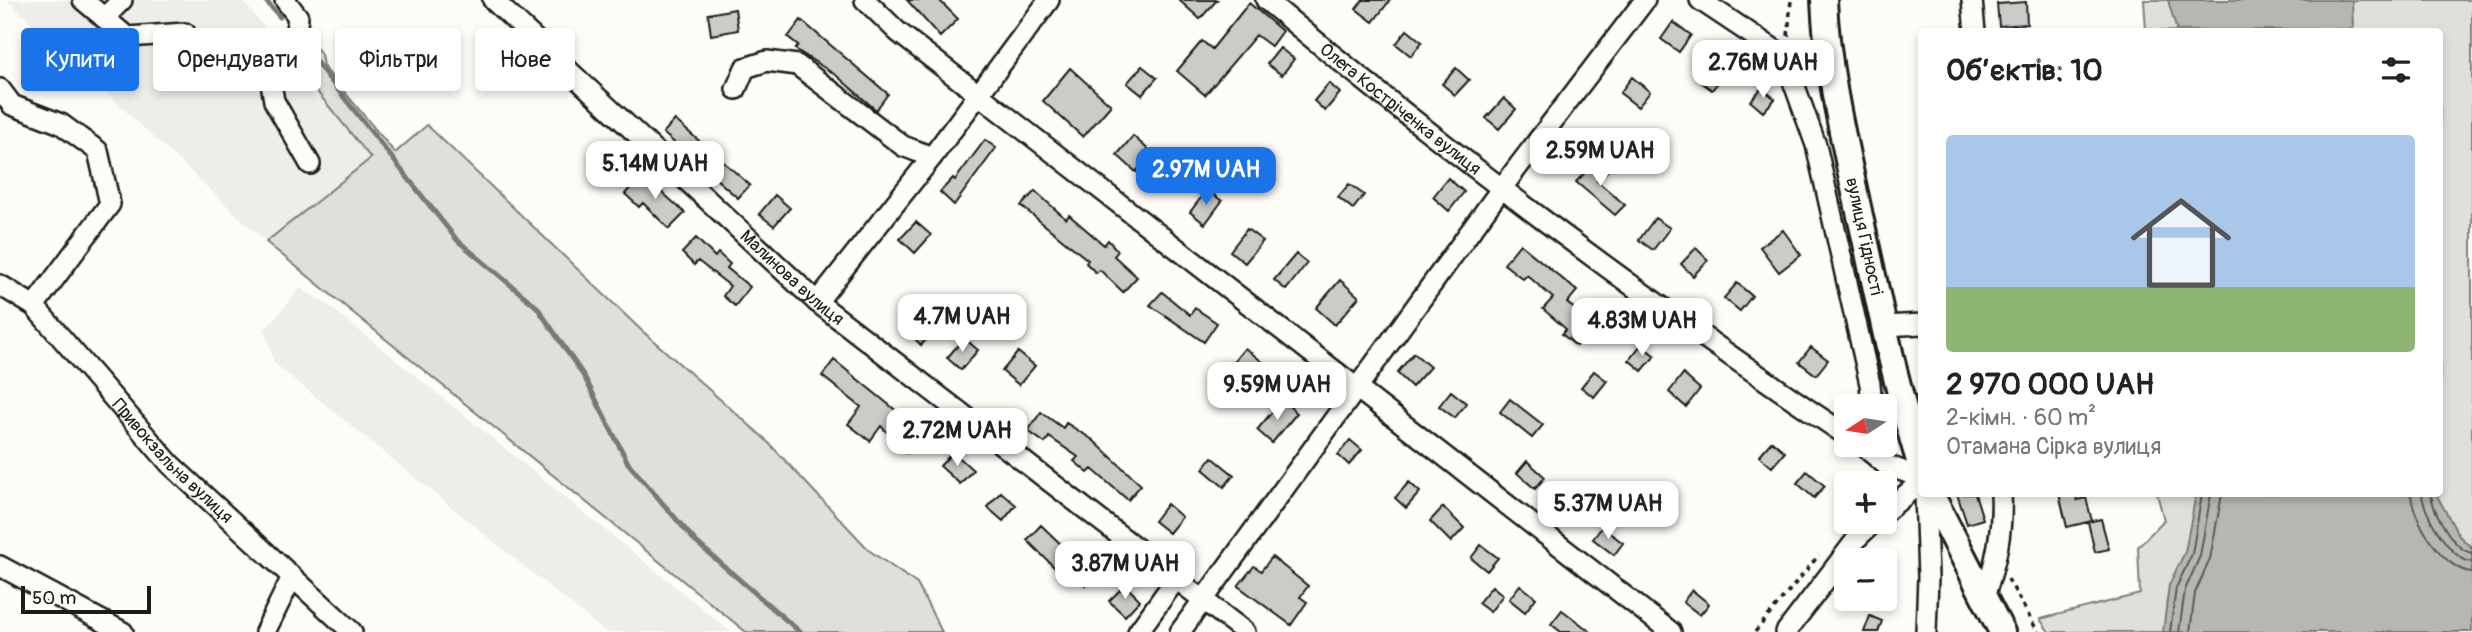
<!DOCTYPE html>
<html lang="uk">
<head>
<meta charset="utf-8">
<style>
  body { margin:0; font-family:Pangolin,sans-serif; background:#f6f6f6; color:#222; height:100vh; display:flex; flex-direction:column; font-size:26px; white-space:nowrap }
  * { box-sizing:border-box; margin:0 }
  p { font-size:23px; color:#767676 }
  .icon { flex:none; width:38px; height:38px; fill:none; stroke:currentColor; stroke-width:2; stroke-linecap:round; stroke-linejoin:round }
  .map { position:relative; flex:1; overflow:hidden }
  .panel { position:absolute; left:1918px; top:28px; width:525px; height:469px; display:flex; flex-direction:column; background:#fff; border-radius:7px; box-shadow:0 4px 10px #0003 }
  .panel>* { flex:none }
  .hud { position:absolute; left:21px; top:28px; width:665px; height:63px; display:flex; gap:14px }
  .needle { width:46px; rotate:258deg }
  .fabs { position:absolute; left:1834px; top:394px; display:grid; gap:14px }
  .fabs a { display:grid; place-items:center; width:63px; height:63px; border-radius:7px; background:#fff; box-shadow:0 4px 10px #0003; font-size:35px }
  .scale { position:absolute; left:21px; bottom:18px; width:130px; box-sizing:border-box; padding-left:7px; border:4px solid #1c1c1c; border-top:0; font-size:19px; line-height:24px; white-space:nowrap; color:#1c1c1c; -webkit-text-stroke:5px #fdfcf7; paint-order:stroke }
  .price { position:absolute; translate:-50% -60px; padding:0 16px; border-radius:14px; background:#fff; color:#222; font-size:23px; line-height:46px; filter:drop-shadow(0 2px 4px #0008) }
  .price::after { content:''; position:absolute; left:50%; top:42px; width:21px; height:16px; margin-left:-10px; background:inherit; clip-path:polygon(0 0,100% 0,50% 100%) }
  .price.on { background:#1a73e8; color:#fff }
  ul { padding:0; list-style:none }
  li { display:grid; align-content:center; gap:14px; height:371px; padding:0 28px }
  li span { display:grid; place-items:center; height:217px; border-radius:7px; color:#555 }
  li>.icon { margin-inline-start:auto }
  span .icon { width:126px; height:126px; fill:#fffc; stroke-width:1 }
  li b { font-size:30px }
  h2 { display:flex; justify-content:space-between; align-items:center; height:84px; padding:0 28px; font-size:30px }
  .chip { padding:0 24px; border-radius:7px; background:#fff; box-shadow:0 4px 10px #0003; font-size:24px; line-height:63px }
  .chip.on { background:#1a73e8; color:#fff }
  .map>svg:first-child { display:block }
  .built { fill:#eeede9 }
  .green { fill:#e0dfdb; stroke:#7e7e7c; stroke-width:2 }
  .water { fill:#b7b6b2; stroke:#797876; stroke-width:2 }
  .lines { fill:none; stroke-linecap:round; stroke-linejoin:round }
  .shore { stroke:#5a5a58; stroke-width:2 }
  .stream { stroke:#797876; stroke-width:5 }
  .building { fill:#cccbc8; stroke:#1c1c1c; stroke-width:2 }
  .minor-casing { stroke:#1c1c1c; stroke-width:24 }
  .major-casing { stroke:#1c1c1c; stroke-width:30 }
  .path { stroke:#1c1c1c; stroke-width:3.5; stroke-dasharray:5 5; stroke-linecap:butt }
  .minor { stroke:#fdfcf7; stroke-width:19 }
  .major { stroke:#fdfcf7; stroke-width:24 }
  .labels { text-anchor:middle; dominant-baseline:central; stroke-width:7; stroke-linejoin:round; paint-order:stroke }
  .street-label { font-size:18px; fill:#1c1c1c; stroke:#fdfcf7 }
</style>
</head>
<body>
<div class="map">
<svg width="2472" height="632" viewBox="0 0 2472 632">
  <rect width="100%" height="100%" fill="#fdfcf7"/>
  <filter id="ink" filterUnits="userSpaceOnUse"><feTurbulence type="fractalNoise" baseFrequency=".0143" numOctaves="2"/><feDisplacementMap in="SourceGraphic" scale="14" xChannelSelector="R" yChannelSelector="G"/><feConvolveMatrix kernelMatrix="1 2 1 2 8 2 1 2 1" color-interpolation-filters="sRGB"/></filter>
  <g filter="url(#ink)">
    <path class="built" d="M 7,0 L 242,0 L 371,158 L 266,242 Z
      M 300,288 L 328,305 L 731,632 L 605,632 L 274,363 L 265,330 Z"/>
    <path class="green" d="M 2144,0 L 2472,0 L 2472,632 L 2049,632 L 2040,619 L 2140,594 L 2138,547 L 2164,520 L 2157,494 L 2440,494 L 2440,32 L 2146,31 Z
      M 305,33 L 321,54 L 323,66 L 395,153 L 427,125 L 640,329 L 764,438 L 870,551 L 917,584 L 942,632 L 746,632 L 266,242 L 371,158 L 292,61 L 302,49 Z"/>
    <path class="water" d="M 2168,0 L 2352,0 L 2353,29 L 2177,31 Z
      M 2196,494 L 2436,494 L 2459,536 L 2472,548 L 2472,632 L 2163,632 L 2169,585 L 2185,552 Z"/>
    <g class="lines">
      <path class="shore" d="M 2411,494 C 2412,519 2444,571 2472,572
        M 2422,494 C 2423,513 2451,560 2472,562
        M 2431,494 C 2433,511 2453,550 2472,553
        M 2170,632 L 2176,588 L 2192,554 L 2202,494
        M 2179,632 L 2185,590 L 2200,556 L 2211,494
        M 2190,632 L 2195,593 L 2210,559 L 2222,494"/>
      <path class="stream" d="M 265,0 L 280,17
        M 308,52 L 457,240 L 537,307 L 585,378 L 628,463 L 696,542 L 800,632"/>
    </g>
    <path class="building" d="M 907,0 L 939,0 L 958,19 L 940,37 Z
      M 1179,0 L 1217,0 L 1200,19 Z
      M 1363,0 L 1390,0 L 1373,22 L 1356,9 Z
      M 2026,2 L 2027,24 L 1999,26 L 1997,4 Z
      M 1249,3 L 1282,31 L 1271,46 L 1256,35 L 1205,95 L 1177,71 L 1202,41 L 1212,49 Z
      M 735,9 L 738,30 L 711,35 L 708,14 Z
      M 801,20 L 888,94 L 876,110 L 837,76 L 795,49 L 798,45 L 788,37 Z
      M 1673,22 L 1691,35 L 1679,52 L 1661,39 Z
      M 1407,30 L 1422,42 L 1411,56 L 1396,44 Z
      M 1280,48 L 1294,59 L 1282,75 L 1267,64 Z
      M 1710,64 L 1724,75 L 1712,90 L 1698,80 Z
      M 1142,66 L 1157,78 L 1142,95 L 1127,83 Z
      M 1070,68 L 1111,105 L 1083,137 L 1043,101 Z
      M 1456,68 L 1469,80 L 1455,95 L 1442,84 Z
      M 1632,77 L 1650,92 L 1638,107 L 1620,93 Z
      M 1329,83 L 1340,93 L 1325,111 L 1314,101 Z
      M 1762,88 L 1775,99 L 1763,112 L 1750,101 Z
      M 1504,98 L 1516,109 L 1499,129 L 1486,118 Z
      M 675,120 L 750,185 L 738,198 L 663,133 Z
      M 1133,136 L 1152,153 L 1136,172 L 1117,155 Z
      M 985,140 L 996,148 L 954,205 L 940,192 L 953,178 L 955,180 Z
      M 1596,161 L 1607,171 L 1597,181 L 1625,205 L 1615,215 L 1576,182 Z
      M 642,174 L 685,213 L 669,229 L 643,203 L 639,207 L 625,194 Z
      M 1448,178 L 1464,192 L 1449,211 L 1433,197 Z
      M 1349,184 L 1364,195 L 1353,209 L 1338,197 Z
      M 1207,190 L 1222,201 L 1205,224 L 1190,212 Z
      M 1035,191 L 1066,219 L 1069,215 L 1104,245 L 1108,240 L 1118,251 L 1114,256 L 1137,277 L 1123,292 L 1100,270 L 1096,273 L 1086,263 L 1088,260 L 1021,206 Z
      M 775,195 L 790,208 L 774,226 L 759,214 Z
      M 1655,218 L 1670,228 L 1653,250 L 1639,240 Z
      M 916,222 L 931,235 L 915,253 L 900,239 Z
      M 1247,229 L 1263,241 L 1245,263 L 1230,251 Z
      M 1783,230 L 1801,255 L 1779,272 L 1760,247 Z
      M 696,238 L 715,257 L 718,253 L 730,264 L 727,268 L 750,287 L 735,306 L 723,296 L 730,286 L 698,261 L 694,265 L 682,253 Z
      M 1520,244 L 1577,291 L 1567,303 L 1592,322 L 1600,313 L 1616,328 L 1603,342 L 1589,329 L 1576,346 L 1562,334 L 1566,329 L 1543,309 L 1553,298 L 1527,275 L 1523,279 L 1504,264 Z
      M 1696,248 L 1708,260 L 1693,276 L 1681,264 Z
      M 1296,254 L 1307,263 L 1286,290 L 1274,280 Z
      M 1340,280 L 1359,297 L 1335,325 L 1316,308 Z
      M 1737,283 L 1752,296 L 1740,311 L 1724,298 Z
      M 1162,292 L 1190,315 L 1195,308 L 1217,323 L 1204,342 L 1150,305 Z
      M 914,312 L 934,332 L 921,345 L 901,325 Z
      M 964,338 L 978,350 L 961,370 L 947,358 Z
      M 1641,345 L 1655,356 L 1642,371 L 1629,360 Z
      M 1811,347 L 1828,360 L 1816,375 L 1799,362 Z
      M 1245,348 L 1265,364 L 1245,389 L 1225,372 Z
      M 1018,352 L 1035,366 L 1019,385 L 1002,371 Z
      M 1414,353 L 1430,367 L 1412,387 L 1397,373 Z
      M 834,360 L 893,408 L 922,438 L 907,453 L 881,426 L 870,441 L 848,424 L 861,407 L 822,376 Z
      M 1594,371 L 1607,381 L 1594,397 L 1581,387 Z
      M 1683,374 L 1700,389 L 1686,407 L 1669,392 Z
      M 1451,391 L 1466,403 L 1455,418 L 1439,406 Z
      M 1510,399 L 1543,425 L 1532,438 L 1500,412 Z
      M 1282,400 L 1297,413 L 1272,443 L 1257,430 Z
      M 1041,412 L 1063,428 L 1066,423 L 1093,440 L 1141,485 L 1128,500 L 1092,469 L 1088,473 L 1074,461 L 1078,457 L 1049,437 L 1045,443 L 1028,431 Z
      M 1350,440 L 1362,450 L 1349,465 L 1338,455 Z
      M 1772,441 L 1785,452 L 1772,467 L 1759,456 Z
      M 953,452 L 973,470 L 960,484 L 940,466 Z
      M 1212,457 L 1234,475 L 1224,487 L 1203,469 Z
      M 1527,461 L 1545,477 L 1535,489 L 1517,473 Z
      M 1807,471 L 1825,486 L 1814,498 L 1797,483 Z
      M 1409,482 L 1420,492 L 1406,508 L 1395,498 Z
      M 1001,492 L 1016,505 L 1003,521 L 987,507 Z
      M 1957,494 L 1975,494 L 1983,519 L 1967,524 Z
      M 2059,494 L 2075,494 L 2077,500 L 2086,498 L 2092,521 L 2067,527 Z
      M 1573,499 L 1583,507 L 1570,524 L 1560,516 Z
      M 1167,504 L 1182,517 L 1169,533 L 1154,521 Z
      M 1443,507 L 1464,528 L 1451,542 L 1430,521 Z
      M 2101,519 L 2109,549 L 2095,552 L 2088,522 Z
      M 1041,525 L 1068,551 L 1072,547 L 1098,568 L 1085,585 L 1071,573 L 1066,579 L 1027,540 Z
      M 1602,527 L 1623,543 L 1614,555 L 1593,539 Z
      M 1481,545 L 1498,558 L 1487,571 L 1471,558 Z
      M 1272,557 L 1308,586 L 1300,597 L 1307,602 L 1291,625 L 1238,586 L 1254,566 L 1261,571 Z
      M 1125,585 L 1140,600 L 1125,616 L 1109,601 Z
      M 1520,585 L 1536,598 L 1525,612 L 1509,599 Z
      M 1492,586 L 1503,595 L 1490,612 L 1478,603 Z
      M 1692,590 L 1709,604 L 1700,615 L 1683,602 Z
      M 1562,610 L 1591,632 L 1561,632 L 1551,624 Z
      M 1870,616 L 1882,621 L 1878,632 L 1864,632 Z"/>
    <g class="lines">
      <defs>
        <g id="minor">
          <path d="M 83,0 L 127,37 L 185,33"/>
          <path d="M 285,0 L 298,17 C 296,41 283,57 270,77 L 274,101 L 310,164"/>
          <path id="s1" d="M 493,0 L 817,302 L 1245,632"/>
          <path d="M 865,0 L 898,32 L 1671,632"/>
          <path id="s2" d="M 1266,0 C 1451,155 1645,300 1846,435"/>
          <path d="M 1700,0 L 1784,56 L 1816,145 L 1870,384 L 1872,406"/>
          <path d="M 1972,0 L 1975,32"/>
          <path d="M 104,18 L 122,0"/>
          <path d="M 0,89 L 12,105 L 61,124 L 98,151 L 110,204 L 34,306"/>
          <path d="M 736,89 L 745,68 L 767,61 L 797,65 L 903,146 L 932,157"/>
          <path id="s3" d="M 0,285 L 34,306 L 170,464 L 352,632"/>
          <path d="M 817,302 L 932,157 L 1049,0"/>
          <path d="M 1884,326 L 1922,324"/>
          <path d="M 1861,444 L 1886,465 L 1922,478"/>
          <path d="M 1925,494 L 1928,577 L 1926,632"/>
          <path d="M 1885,512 L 1922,481"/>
          <path d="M 0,566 L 123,632"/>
          <path d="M 1983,600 C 1996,563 2003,532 2001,494"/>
          <path d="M 265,632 L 292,577"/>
          <path d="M 1138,632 L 1176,579"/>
          <path d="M 1180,632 L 1501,189 L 1645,0"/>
          <path d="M 1786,632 L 1859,536 L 1874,522"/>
        </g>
        <g id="major">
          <path id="s4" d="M 1824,0 C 1827,72 1845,145 1860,216 C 1879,301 1895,387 1922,470"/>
          <path d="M 1931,494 L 2002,632"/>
        </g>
      </defs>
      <use href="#minor" class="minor-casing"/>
      <use href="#major" class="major-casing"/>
      <path class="path" d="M 1788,36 L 1791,0
        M 2008,579 L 2038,632
        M 1755,632 L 1819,555"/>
      <use href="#minor" class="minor"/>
      <use href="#major" class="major"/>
    </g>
  </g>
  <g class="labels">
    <g class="street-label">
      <text stroke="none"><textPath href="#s2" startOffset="173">Олега Костріченка вулиця</textPath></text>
      <text stroke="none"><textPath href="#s4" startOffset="240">вулиця Гідності</textPath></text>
      <text stroke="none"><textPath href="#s1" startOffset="408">Малинова вулиця</textPath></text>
      <text stroke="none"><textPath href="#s3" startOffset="248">Привокзальна вулиця</textPath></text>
    </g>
  </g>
</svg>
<div class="fabs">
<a><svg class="needle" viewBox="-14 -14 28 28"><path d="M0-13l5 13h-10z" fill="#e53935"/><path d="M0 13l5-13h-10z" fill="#767676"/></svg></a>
<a>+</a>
<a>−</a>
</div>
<div class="scale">50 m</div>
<b class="price" style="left:1763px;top:100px">2.76M UAH</b>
<b class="price" style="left:1600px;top:188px">2.59M UAH</b>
<b class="price" style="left:655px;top:201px">5.14M UAH</b>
<b class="price on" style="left:1206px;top:207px">2.97M UAH</b>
<b class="price" style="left:962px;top:354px">4.7M UAH</b>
<b class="price" style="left:1642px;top:358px">4.83M UAH</b>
<b class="price" style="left:1277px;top:422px">9.59M UAH</b>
<b class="price" style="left:957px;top:468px">2.72M UAH</b>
<b class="price" style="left:1608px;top:541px">5.37M UAH</b>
<b class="price" style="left:1125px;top:601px">3.87M UAH</b>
<div class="hud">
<a class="chip on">Купити</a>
<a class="chip">Орендувати</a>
<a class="chip">Фільтри</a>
<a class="chip">Нове</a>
</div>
<section class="panel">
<h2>Об’єктів: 10<svg class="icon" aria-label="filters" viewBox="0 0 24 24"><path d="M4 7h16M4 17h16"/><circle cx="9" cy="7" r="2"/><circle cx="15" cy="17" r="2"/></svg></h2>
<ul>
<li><span style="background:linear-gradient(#a9c7e8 70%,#8fb573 0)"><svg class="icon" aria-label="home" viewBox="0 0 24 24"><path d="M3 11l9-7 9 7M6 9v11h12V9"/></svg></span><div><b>2 970 000 UAH</b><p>2-кімн. · 60 m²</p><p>Отамана Сірка вулиця</p></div></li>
</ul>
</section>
</div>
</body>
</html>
